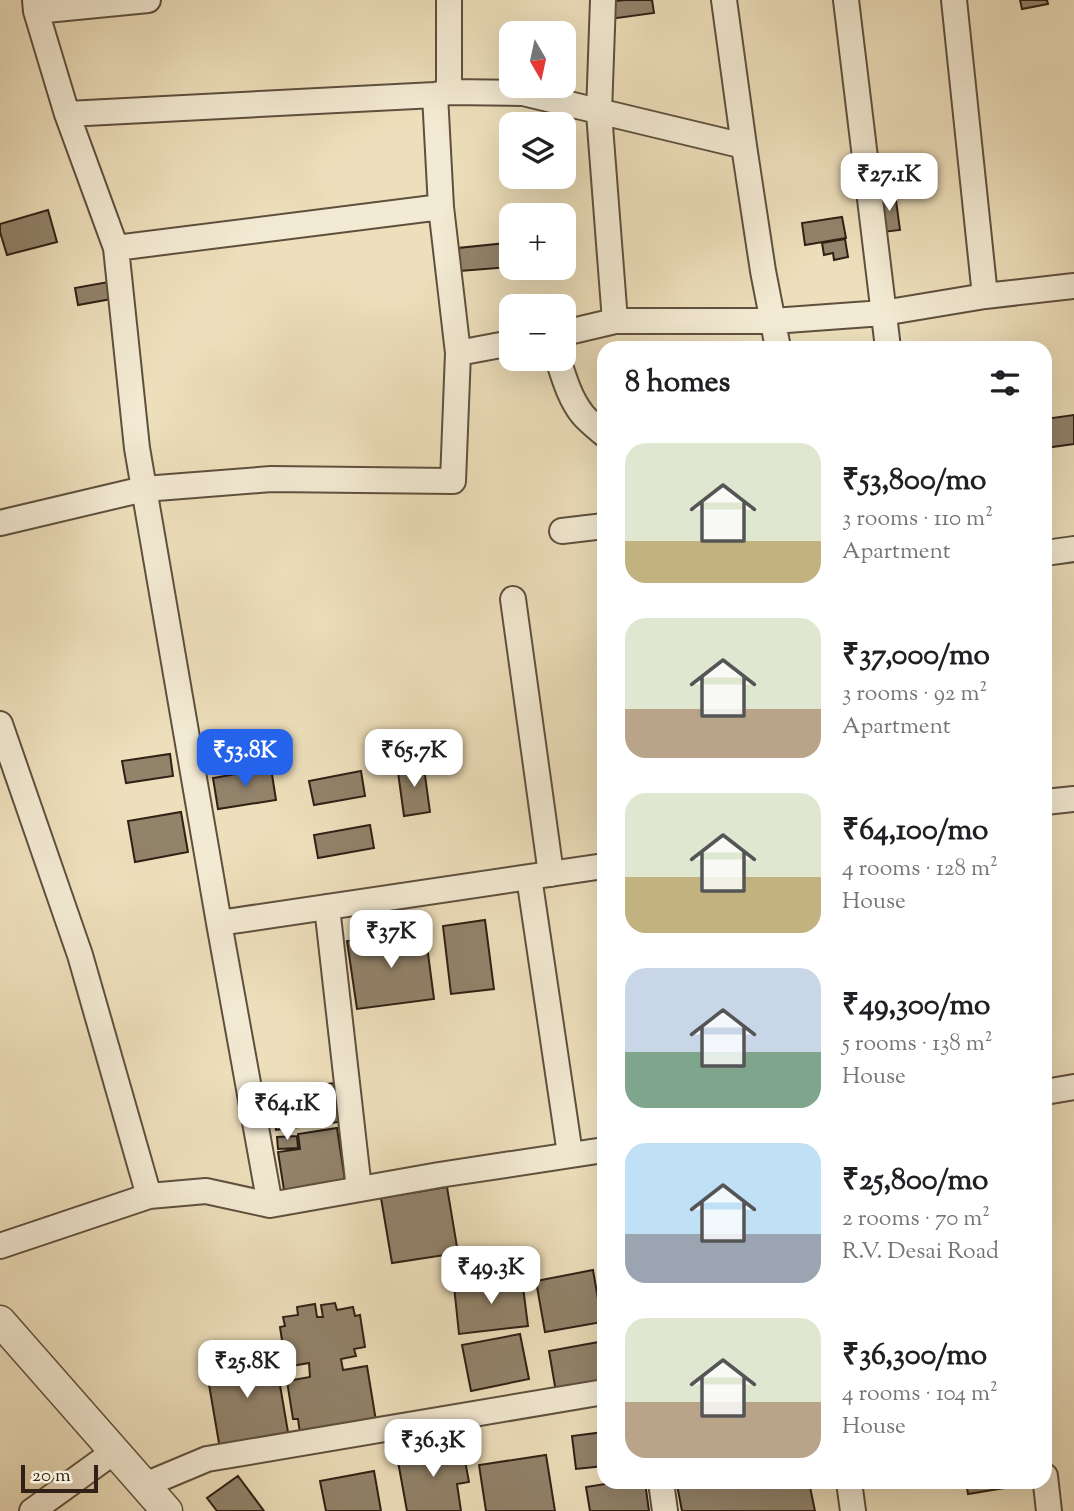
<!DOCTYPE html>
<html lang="en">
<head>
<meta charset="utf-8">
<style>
  body { margin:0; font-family:"Sorts Mill Goudy",serif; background:#f6f6f6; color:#202124; height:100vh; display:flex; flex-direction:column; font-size:26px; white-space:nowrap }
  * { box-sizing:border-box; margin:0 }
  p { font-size:23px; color:#757577 }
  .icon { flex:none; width:38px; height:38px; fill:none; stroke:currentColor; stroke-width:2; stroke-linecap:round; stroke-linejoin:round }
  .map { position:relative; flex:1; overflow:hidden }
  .sheet { position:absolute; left:597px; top:341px; width:455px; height:1148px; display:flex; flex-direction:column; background:#fff; border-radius:21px; box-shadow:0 7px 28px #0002 }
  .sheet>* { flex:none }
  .needle { width:46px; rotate:171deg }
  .controls { position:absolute; left:499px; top:21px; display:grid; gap:14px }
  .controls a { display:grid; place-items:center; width:77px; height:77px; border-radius:14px; background:#fff; box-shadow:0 7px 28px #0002; font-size:35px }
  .scale { position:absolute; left:21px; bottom:18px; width:77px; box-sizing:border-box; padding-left:7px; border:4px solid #302015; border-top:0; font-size:19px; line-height:24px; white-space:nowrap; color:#302015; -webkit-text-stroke:5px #f3ead3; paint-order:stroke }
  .price { position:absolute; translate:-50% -60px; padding:0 16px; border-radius:14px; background:#fff; color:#222; font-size:23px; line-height:46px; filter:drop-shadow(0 2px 4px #0008) }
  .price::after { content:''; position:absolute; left:50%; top:42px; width:21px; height:16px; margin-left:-10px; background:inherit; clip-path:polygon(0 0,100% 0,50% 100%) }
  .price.active { background:#2563eb; color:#fff }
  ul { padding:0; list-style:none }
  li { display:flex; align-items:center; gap:21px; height:175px; padding:0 28px }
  li span { display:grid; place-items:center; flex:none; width:196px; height:140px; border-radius:21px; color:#555 }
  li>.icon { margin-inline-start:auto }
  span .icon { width:84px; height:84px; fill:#fffc; stroke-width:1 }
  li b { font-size:30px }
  h2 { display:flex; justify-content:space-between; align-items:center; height:84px; padding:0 28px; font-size:30px }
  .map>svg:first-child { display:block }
  .building { fill:#92836b; stroke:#302015; stroke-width:2 }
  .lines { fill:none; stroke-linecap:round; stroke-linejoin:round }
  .minor-casing { stroke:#5f503e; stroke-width:28 }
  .tertiary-casing { stroke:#5f503e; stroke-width:33 }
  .minor { stroke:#f3ead3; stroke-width:24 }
  .tertiary { stroke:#f3ead3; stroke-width:30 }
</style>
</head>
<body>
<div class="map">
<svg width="1074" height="1511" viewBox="0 0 1074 1511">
  <rect width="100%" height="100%" fill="#eddfbb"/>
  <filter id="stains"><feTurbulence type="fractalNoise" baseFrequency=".00286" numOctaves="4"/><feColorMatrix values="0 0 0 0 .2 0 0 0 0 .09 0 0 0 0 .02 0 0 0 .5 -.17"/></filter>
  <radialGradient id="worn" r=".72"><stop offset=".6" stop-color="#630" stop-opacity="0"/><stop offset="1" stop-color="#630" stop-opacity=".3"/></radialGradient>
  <path class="building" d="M 625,0 L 652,0 L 654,13 L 610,19 L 607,2 Z
    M 1020,0 L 1047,0 L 1048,4 L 1022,9 Z
    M 895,193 L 900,230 L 883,232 L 878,196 Z
    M 48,210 L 57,242 L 7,255 L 0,232 L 0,224 Z
    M 842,217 L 846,238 L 805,245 L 802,223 Z
    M 511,234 L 511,267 L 460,271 L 458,248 L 506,243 L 505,235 Z
    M 845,239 L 848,257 L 834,260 L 833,253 L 824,255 L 822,243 Z
    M 108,282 L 117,298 L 78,305 L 75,288 Z
    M 1074,415 L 1074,444 L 1045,448 L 1045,419 Z
    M 170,754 L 173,776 L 126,783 L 122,761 Z
    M 423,761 L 430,812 L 404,816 L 397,765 Z
    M 271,768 L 276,800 L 218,809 L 213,778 Z
    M 361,771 L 365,796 L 314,805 L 309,781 Z
    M 181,812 L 188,852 L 135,862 L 128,821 Z
    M 370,825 L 374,848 L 318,858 L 314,835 Z
    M 485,920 L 494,989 L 451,994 L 443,926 Z
    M 425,931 L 434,999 L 357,1009 L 347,941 Z
    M 334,1083 L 339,1122 L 276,1130 L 271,1091 Z
    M 337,1128 L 345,1181 L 284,1190 L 278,1152 L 300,1149 L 298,1134 Z
    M 297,1136 L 298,1148 L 278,1149 L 277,1137 Z
    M 447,1187 L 458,1253 L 392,1263 L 381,1198 Z
    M 593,1270 L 602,1322 L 545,1332 L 536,1281 Z
    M 522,1279 L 528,1326 L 459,1334 L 454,1286 Z
    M 335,1303 L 337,1310 L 353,1307 L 355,1316 L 360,1315 L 365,1347 L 354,1349 L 356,1356 L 341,1359 L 343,1370 L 367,1366 L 376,1421 L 300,1433 L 298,1419 L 293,1419 L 287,1381 L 310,1377 L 309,1363 L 286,1367 L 280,1327 L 285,1326 L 283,1317 L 298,1315 L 297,1307 L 315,1304 L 317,1317 L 323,1317 L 321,1305 Z
    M 520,1334 L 529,1379 L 471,1391 L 462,1345 Z
    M 604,1341 L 604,1384 L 556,1392 L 549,1351 Z
    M 274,1350 L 289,1438 L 220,1449 L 205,1361 Z
    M 604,1432 L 604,1466 L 576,1469 L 572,1436 Z
    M 462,1445 L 469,1482 L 457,1484 L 461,1511 L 407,1511 L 397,1456 Z
    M 546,1455 L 555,1511 L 486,1511 L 479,1465 Z
    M 374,1471 L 381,1511 L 326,1511 L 320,1481 Z
    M 238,1476 L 264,1511 L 217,1511 L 207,1498 Z
    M 618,1482 L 645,1482 L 649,1511 L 590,1511 L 586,1487 Z
    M 691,1482 L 809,1482 L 815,1511 L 682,1511 L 677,1485 Z
    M 966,1482 L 1004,1482 L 1005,1488 L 968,1494 Z"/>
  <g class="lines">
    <defs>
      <path id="minor" d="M 35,0 L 36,11 L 67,114 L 116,248 L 137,448 L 219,923 L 270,1205
        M 449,0 L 449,92
        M 603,0 L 599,113 L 615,321
        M 724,0 L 744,146 L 763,271 L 778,348
        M 846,0 L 888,348
        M 954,0 L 985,296
        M 36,11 L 148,0
        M 67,114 L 435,95 L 449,92 L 523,93 L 744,146
        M 116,248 L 441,207
        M 564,333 L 615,321 L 773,321 L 883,313 L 985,296 L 1074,286
        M 458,353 L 511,343
        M 558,359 C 564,378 570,399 583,415 C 589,422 597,428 604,434
        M 0,523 L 144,489 L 271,479 L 453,481 L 458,353 L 441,207 L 435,95
        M 562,531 L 604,526
        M 1045,553 L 1074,549
        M 513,599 L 551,874
        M 0,724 L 80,955 L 149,1196
        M 1045,802 L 1074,799
        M 529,877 L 570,1154
        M 327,907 L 359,1189
        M 219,923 L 604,866
        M 1045,1092 L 1074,1087
        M 0,1246 L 149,1196 L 206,1191 L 270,1205 L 439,1175 L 604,1150
        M 1045,1476 L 1049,1511
        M 661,1482 L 665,1511
        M 849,1482 L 853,1511
        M 145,1485 L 207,1459 L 604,1392
        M 32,1511 L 115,1451"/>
      <path id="tertiary" d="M 0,1321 L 167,1511"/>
    </defs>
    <use href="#minor" class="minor-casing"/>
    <use href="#tertiary" class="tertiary-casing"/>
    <use href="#minor" class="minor"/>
    <use href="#tertiary" class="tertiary"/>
  </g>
  <rect width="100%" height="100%" filter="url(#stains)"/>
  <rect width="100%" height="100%" fill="url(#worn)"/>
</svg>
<div class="controls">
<a><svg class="needle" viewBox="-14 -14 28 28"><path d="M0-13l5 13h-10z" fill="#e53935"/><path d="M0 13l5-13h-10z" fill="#757577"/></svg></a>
<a><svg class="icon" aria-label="layers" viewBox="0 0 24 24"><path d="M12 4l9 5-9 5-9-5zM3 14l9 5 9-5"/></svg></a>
<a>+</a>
<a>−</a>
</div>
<div class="scale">20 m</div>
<b class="price" style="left:889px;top:213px">₹27.1K</b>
<b class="price active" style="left:245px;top:789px">₹53.8K</b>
<b class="price" style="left:414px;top:789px">₹65.7K</b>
<b class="price" style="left:391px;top:970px">₹37K</b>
<b class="price" style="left:287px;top:1142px">₹64.1K</b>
<b class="price" style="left:491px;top:1306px">₹49.3K</b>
<b class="price" style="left:247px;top:1400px">₹25.8K</b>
<b class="price" style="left:433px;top:1479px">₹36.3K</b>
<section class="sheet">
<h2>8 homes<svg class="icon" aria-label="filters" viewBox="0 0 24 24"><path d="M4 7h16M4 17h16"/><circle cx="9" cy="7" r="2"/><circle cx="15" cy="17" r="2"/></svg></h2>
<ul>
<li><span style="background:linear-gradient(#dfe7d0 70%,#c2b280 0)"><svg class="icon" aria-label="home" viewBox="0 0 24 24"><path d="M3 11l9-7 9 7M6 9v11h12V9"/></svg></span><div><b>₹53,800/mo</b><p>3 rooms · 110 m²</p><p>Apartment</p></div></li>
<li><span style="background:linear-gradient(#dfe7d0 65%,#b9a48a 0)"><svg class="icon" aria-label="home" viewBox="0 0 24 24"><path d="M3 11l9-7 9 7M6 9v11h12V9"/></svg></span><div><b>₹37,000/mo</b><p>3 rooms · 92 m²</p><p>Apartment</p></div></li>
<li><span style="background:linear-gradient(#dfe7d0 60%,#c2b280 0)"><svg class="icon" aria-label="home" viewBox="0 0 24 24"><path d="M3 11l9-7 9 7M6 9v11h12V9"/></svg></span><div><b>₹64,100/mo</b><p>4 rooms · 128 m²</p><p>House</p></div></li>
<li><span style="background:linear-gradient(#c9d6e8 60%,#7fa58c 0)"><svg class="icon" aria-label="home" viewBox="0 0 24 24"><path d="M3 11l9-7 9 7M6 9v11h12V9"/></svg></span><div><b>₹49,300/mo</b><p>5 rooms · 138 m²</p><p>House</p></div></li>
<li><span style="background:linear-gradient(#bfe0f5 65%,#9aa5b1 0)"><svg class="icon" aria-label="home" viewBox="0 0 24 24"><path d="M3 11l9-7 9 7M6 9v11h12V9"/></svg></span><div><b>₹25,800/mo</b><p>2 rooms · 70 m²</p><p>R.V. Desai Road</p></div></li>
<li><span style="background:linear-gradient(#dfe7d0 60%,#b9a48a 0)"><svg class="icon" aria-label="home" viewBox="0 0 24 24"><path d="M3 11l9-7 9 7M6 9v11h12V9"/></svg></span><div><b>₹36,300/mo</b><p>4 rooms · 104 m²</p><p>House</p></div></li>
</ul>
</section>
</div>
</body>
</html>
